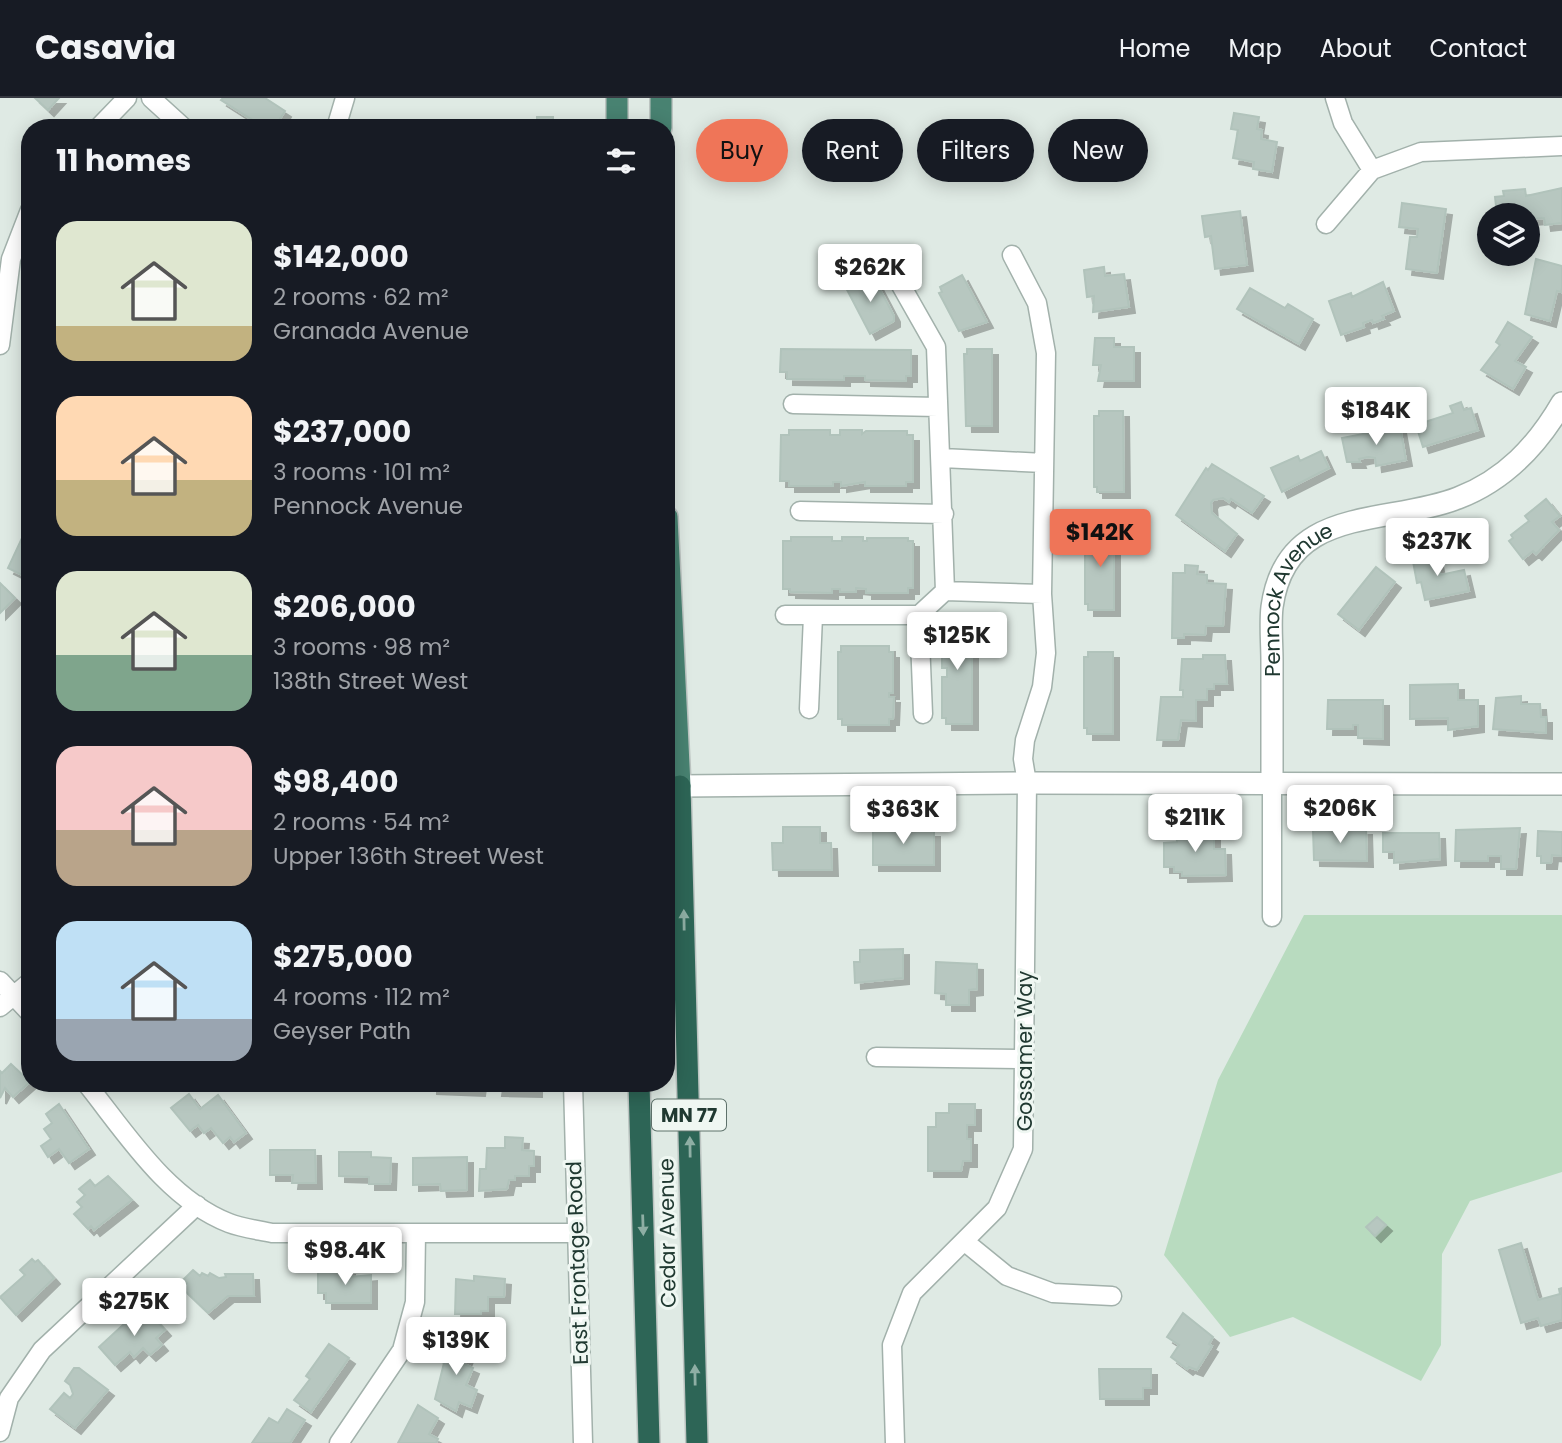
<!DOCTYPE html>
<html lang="en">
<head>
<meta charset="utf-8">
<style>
  body { margin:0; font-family:Poppins,sans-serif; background:#242831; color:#f1f3f6; height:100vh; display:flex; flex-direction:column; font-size:26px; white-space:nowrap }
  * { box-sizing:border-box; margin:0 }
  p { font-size:23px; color:#9ea1a6 }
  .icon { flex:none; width:38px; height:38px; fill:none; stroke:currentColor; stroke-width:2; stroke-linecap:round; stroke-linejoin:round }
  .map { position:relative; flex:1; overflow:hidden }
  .sheet { position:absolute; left:21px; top:21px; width:654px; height:973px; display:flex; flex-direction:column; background:#171b24; border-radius:28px; box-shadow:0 4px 18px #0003 }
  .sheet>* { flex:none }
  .hud { position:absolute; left:696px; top:21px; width:665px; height:63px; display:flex; gap:14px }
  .tools { position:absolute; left:1477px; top:105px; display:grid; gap:14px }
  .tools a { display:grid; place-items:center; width:63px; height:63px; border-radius:50%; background:#171b24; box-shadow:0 4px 18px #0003; font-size:35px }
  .price { position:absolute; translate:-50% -60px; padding:0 16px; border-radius:7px; background:#fff; color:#222; font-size:23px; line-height:46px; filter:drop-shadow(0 2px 4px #0008) }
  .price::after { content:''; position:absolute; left:50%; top:42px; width:21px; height:16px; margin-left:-10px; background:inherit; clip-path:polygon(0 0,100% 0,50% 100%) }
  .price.active { background:#ef7558; color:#111 }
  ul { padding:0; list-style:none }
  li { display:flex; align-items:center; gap:21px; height:175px; padding:0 35px }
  li span { display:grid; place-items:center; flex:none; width:196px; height:140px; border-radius:21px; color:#555 }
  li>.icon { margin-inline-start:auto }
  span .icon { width:84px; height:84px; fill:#fffc; stroke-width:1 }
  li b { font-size:30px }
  h2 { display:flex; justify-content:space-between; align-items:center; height:84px; padding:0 35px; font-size:30px }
  .tag { padding:0 24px; border-radius:32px; background:#171b24; box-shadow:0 4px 18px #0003; font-size:24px; line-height:63px }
  .tag.active { background:#ef7558; color:#111 }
  header { display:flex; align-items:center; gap:42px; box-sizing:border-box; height:98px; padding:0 35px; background:#171b24; border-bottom:2px solid #363941 }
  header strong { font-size:33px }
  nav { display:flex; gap:38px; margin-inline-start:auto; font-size:24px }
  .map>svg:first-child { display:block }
  .green { fill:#b8dbbf }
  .building { fill:#b7c7c0; stroke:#b1c3bb; stroke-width:2; filter:url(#shadow) }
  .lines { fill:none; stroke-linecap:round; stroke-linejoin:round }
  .minor-casing { stroke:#a2b1ab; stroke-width:21 }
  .tertiary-casing { stroke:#a2b1ab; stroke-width:24 }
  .trunk-casing { stroke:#bcc4c1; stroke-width:24 }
  .motorway-casing { stroke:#bcc4c1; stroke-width:24 }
  .minor { stroke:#fff; stroke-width:18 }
  .tertiary { stroke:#fff; stroke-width:21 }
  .trunk { stroke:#488271; stroke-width:21 }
  .motorway { stroke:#2d6556; stroke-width:21 }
  .oneway { fill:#8eaea4 }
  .labels { text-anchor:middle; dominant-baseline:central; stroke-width:6; stroke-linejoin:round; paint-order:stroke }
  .shield { fill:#eff7f2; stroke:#5e726b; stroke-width:2 }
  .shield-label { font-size:19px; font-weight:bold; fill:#203931 }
  .street-label { font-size:21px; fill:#203931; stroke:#eff7f2 }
</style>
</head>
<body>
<header>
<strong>Casavia</strong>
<nav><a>Home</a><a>Map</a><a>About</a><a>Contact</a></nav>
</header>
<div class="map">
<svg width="1562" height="1345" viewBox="0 0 1562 1345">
  <defs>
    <filter id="shadow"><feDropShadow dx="6" dy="6" stdDeviation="0" flood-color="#0004"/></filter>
  </defs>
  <rect width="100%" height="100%" fill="#dfeae4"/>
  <path class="green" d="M 1304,817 L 1562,817 L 1562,1074 L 1470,1103 L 1442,1156 L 1441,1247 L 1421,1283 L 1293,1219 L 1230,1239 L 1164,1157 L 1218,982 Z"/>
  <path class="building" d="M 35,0 L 59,0 L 48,12 Z
    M 223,0 L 265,0 L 285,13 L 274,30 L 265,30 L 221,2 Z
    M 1234,15 L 1259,19 L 1257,31 L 1262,32 L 1261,41 L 1277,44 L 1272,74 L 1253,71 L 1254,64 L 1233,60 L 1238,32 L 1231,31 Z
    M 537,19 L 553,19 L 553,30 L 537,30 Z
    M 514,25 L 534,25 L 534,30 L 514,30 Z
    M 1562,90 L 1562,125 L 1545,127 L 1544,120 L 1528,121 L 1528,117 L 1497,117 L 1495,99 L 1504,98 L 1503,93 L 1525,91 L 1526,98 Z
    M 1402,105 L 1446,111 L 1437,175 L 1406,171 L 1410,139 L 1417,139 L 1418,131 L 1399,129 Z
    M 1240,113 L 1247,167 L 1215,171 L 1211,138 L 1205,139 L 1202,118 Z
    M 1536,161 L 1562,168 L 1562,190 L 1561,194 L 1557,193 L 1550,223 L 1525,216 Z
    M 1104,169 L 1105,178 L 1124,176 L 1129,209 L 1093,214 L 1094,198 L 1087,199 L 1084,172 Z
    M 867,177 L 870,182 L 874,180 L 894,218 L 894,223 L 870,236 L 845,188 Z
    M 962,177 L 987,224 L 959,233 L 939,195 L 942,194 L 940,189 Z
    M 1383,184 L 1394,213 L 1382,218 L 1384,221 L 1373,225 L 1372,222 L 1363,225 L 1364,229 L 1341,237 L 1329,203 L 1351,195 L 1352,199 Z
    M 1250,190 L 1285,210 L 1288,206 L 1313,221 L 1299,246 L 1237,211 Z
    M 1508,224 L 1532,239 L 1515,263 L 1526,269 L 1513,291 L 1481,272 L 1500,247 L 1496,244 Z
    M 1095,240 L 1114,240 L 1114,249 L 1134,249 L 1134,283 L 1098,283 L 1101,267 L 1093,267 Z
    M 781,251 L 911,252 L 911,278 L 906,278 L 906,283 L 865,282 L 865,278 L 844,278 L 844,282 L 787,281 L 787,274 L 780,274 Z
    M 967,251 L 992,251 L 992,328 L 966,328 L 964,256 L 967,256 Z
    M 1461,304 L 1464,312 L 1471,310 L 1478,332 L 1423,349 L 1416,327 L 1453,315 L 1450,308 Z
    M 1099,313 L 1123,313 L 1124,394 L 1097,394 L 1097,389 L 1094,389 L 1094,318 L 1099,318 Z
    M 1400,329 L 1406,362 L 1376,368 L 1375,360 L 1368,359 L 1359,361 L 1360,364 L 1347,364 L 1342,340 Z
    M 789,332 L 830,332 L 830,337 L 840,337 L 840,332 L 862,332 L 862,336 L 866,333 L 907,333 L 907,337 L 913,337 L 913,384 L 906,384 L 906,388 L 865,388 L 865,384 L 841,388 L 841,384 L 833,384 L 833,388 L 789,388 L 789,383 L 780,383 L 781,337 L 789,337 Z
    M 1321,353 L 1329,370 L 1282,394 L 1271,370 L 1298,358 L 1300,363 Z
    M 1212,366 L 1264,398 L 1252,415 L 1231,401 L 1229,404 L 1223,400 L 1213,402 L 1211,405 L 1212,415 L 1237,436 L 1225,453 L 1176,417 L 1206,370 L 1208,372 Z
    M 1546,401 L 1560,418 L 1552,424 L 1559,432 L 1536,456 L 1533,453 L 1523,461 L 1509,443 L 1513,440 L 1511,437 L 1529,423 L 1525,418 Z
    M 29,425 L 30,425 L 30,481 L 8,470 Z
    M 1089,430 L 1114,431 L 1114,512 L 1088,512 L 1088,506 L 1085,506 L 1085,436 L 1089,436 Z
    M 791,439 L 832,439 L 832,443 L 842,443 L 842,439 L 863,439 L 863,443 L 867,443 L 867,440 L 908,440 L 908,443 L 913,443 L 913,490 L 908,490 L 908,495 L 866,495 L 866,491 L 856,490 L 856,494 L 840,494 L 840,491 L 832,491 L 832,495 L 790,494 L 790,491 L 783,491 L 783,443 L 791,443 Z
    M 1435,453 L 1440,477 L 1464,472 L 1469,493 L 1425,502 L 1421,484 L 1417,485 L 1412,458 Z
    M 1185,467 L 1198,468 L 1197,476 L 1207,477 L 1207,485 L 1226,486 L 1223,528 L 1206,528 L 1205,537 L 1184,536 L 1184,540 L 1172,540 L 1173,475 L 1185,475 Z
    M 1376,469 L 1395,484 L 1359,532 L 1338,516 Z
    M 0,485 L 15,500 L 0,515 Z
    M 946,523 L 972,523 L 972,626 L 946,626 L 946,620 L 942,620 L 942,579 L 947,579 L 947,570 L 942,570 L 942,529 L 946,529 Z
    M 841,548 L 889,548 L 889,554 L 893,554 L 893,595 L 889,595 L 889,599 L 894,599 L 893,621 L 889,621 L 889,627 L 842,627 L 842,621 L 838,621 L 838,554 L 841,554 Z
    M 1088,554 L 1113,554 L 1113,636 L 1087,636 L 1087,630 L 1084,630 L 1084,559 L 1088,559 Z
    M 1203,557 L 1225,557 L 1227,586 L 1214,586 L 1214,591 L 1207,591 L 1207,602 L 1196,602 L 1196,623 L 1181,622 L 1178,642 L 1157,642 L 1161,599 L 1183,599 L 1183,592 L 1180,592 L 1182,561 L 1203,561 Z
    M 1458,586 L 1458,602 L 1478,602 L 1478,628 L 1448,632 L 1448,620 L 1410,621 L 1410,587 Z
    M 1521,598 L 1521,606 L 1540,606 L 1541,619 L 1546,619 L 1546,635 L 1493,631 L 1496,600 Z
    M 1328,602 L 1383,602 L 1383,641 L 1358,640 L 1358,627 L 1353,627 L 1353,631 L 1327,631 Z
    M 885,728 L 921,728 L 921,733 L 934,733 L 934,767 L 873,767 L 873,733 L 885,733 Z
    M 783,729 L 820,729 L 820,745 L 831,745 L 832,772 L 773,772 L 772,745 L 783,745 Z
    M 1198,729 L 1198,735 L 1214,735 L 1214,751 L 1225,751 L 1226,777 L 1182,778 L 1182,774 L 1174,774 L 1174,769 L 1164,769 L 1164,745 L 1177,744 L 1176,730 Z
    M 1520,730 L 1516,771 L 1501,771 L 1501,758 L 1488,758 L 1488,763 L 1455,763 L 1456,732 Z
    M 1366,731 L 1367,763 L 1314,762 L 1313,732 Z
    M 1538,733 L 1562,734 L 1562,758 L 1552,757 L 1551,765 L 1541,765 L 1541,758 L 1537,758 Z
    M 1383,735 L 1439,735 L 1440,761 L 1394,765 L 1394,754 L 1383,754 Z
    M 25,780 L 30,780 L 30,810 L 29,810 Z
    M 903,851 L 903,880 L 855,885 L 854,864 L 860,864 L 860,852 Z
    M 936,864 L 977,866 L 977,891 L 969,892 L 969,907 L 946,907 L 946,896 L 935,895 Z
    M 11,966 L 30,984 L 13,999 L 5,990 L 0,1000 L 0,973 L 2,975 Z
    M 431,985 L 480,985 L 479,992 L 431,990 Z
    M 497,985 L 536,985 L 536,993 L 496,992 Z
    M 189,996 L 200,1011 L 218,997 L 246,1035 L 234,1044 L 230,1039 L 223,1045 L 211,1030 L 204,1035 L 198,1027 L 190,1033 L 171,1010 Z
    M 59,1006 L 89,1051 L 69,1065 L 59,1051 L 48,1059 L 41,1048 L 51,1041 L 44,1031 L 52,1025 L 46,1016 Z
    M 949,1006 L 975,1006 L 975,1027 L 967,1027 L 967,1041 L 971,1041 L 971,1063 L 963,1063 L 961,1073 L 928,1073 L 928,1029 L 936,1029 L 936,1015 L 949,1015 Z
    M 505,1039 L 523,1040 L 522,1052 L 534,1053 L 534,1068 L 529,1068 L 529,1078 L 515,1078 L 515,1082 L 509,1082 L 507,1091 L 479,1093 L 480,1071 L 486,1071 L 487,1050 L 505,1050 Z
    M 270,1052 L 315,1052 L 316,1085 L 292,1085 L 293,1077 L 270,1077 Z
    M 339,1054 L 371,1054 L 371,1059 L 391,1060 L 390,1086 L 369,1086 L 369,1079 L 339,1078 Z
    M 467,1059 L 467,1092 L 441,1093 L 440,1086 L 413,1087 L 413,1060 Z
    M 108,1078 L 132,1102 L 94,1132 L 91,1128 L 88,1131 L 74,1116 L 82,1109 L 77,1104 L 85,1097 L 79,1091 L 90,1082 L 95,1088 Z
    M 1377,1119 L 1386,1127 L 1375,1138 L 1366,1129 Z
    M 1521,1145 L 1538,1202 L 1560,1196 L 1559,1191 L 1562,1190 L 1562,1222 L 1541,1228 L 1538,1220 L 1521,1225 L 1499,1152 Z
    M 32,1161 L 35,1164 L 38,1162 L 54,1180 L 16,1217 L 0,1199 L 25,1177 L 20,1172 Z
    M 349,1171 L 349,1179 L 371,1177 L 371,1205 L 326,1205 L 326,1195 L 318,1195 L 318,1174 Z
    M 193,1172 L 200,1178 L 202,1175 L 208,1178 L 210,1175 L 219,1180 L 226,1179 L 225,1176 L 253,1176 L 254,1198 L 228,1198 L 208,1215 L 182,1190 L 187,1185 L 183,1182 Z
    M 474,1178 L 505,1181 L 504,1199 L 488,1199 L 488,1213 L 481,1213 L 481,1216 L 455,1216 L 456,1181 L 474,1183 Z
    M 147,1212 L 165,1232 L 156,1240 L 162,1247 L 150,1257 L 143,1250 L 134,1259 L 130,1254 L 115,1267 L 99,1249 L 135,1216 L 139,1220 Z
    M 1183,1215 L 1213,1239 L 1209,1246 L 1212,1248 L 1197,1272 L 1189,1269 L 1187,1271 L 1171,1259 L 1179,1247 L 1167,1239 Z
    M 451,1240 L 471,1247 L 464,1266 L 473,1270 L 466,1287 L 477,1292 L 471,1309 L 459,1304 L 456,1313 L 435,1301 L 444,1265 L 442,1264 Z
    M 329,1246 L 349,1260 L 311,1314 L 294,1302 L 310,1281 L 306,1278 Z
    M 74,1270 L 79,1270 L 108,1292 L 75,1330 L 50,1311 L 64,1295 L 70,1300 L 73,1296 L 70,1287 L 65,1283 Z
    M 1099,1271 L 1151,1271 L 1151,1290 L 1143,1290 L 1143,1301 L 1100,1301 Z
    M 418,1307 L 438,1320 L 429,1336 L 438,1341 L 436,1345 L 398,1345 Z
    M 287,1311 L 305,1322 L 290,1345 L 252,1345 L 269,1320 L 278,1325 Z"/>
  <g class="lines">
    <defs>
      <path id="minor" d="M 151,0 L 184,30
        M 1335,0 L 1343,25 L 1372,72
        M 98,30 L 127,0
        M 336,30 L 345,0
        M 1326,126 L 1372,72 L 1421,54 L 1562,48
        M 894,175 L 936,249 L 945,493 L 919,517 L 923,616
        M 0,247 L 11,161 L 30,112
        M 793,306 L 938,309
        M 942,360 L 1044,365
        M 800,413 L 944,416
        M 945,493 L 1042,496
        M 785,517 L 919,517
        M 809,611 L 813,518
        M 1272,686 L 1272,819
        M 0,883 L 30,915
        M 0,909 L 30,884
        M 876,959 L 1023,961
        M 86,985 C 126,1035 167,1101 229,1125 C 242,1130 258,1132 272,1135 L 576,1135
        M 573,985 L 583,1345
        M 964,1143 L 1007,1178 L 1053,1195 L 1112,1198
        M 0,1334 L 9,1300 L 42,1252 L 197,1107
        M 339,1345 L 402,1252 L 415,1204 L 416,1135
        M 895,1345 L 892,1247 L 912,1195 L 997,1110 L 1023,1051 L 1027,685 L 1023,661 L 1025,642 L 1042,589 L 1046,555 L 1042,496 L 1046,255 L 1037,205 L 1012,157"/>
      <g id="tertiary">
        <path id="s1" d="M 1272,686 C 1272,645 1272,604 1272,563 C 1272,545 1270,526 1272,509 C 1286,406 1386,428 1458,400 C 1505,382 1537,348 1562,305"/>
        <path d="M 680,688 L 1027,685 L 1562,686"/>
      </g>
      <path id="trunk" d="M 617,0 L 617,30
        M 661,30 L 661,0
        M 667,419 L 680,688"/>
      <path id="motorway" d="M 680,688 L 697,1345
        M 639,985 L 649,1345"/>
    </defs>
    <use href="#minor" class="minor-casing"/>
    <use href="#tertiary" class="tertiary-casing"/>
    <use href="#trunk" class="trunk-casing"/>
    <use href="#motorway" class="motorway-casing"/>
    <use href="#minor" class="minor"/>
    <use href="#tertiary" class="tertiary"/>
    <use href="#trunk" class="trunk"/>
    <use href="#motorway" class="motorway"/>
  </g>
  <defs><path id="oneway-solid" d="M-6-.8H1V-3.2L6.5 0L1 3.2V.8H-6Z" transform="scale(1.75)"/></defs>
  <g class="oneway">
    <use href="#oneway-solid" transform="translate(684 822) rotate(-91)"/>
    <use href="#oneway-solid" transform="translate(690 1049) rotate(-91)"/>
    <use href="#oneway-solid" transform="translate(643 1127) rotate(88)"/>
    <use href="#oneway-solid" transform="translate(695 1277) rotate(-91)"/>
  </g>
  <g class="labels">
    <rect class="shield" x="652" y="1001.5" width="74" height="31" rx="5"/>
    <g class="shield-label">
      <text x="689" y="1017">MN 77</text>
    </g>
    <g class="street-label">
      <text stroke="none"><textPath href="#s1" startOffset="194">Pennock Avenue</textPath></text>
      <text transform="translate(1024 953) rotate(-90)">Gossamer Way</text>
      <text transform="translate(667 1135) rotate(-91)">Cedar Avenue</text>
      <text transform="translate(577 1165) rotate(-92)">East Frontage Road</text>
    </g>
  </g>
</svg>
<div class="tools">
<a><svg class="icon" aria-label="layers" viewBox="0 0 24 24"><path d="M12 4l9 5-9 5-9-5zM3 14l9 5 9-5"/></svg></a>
</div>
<b class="price" style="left:870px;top:206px">$262K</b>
<b class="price" style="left:1376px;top:349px">$184K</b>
<b class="price active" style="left:1100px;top:471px">$142K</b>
<b class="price" style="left:1437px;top:480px">$237K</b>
<b class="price" style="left:957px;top:574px">$125K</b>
<b class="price" style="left:1340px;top:747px">$206K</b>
<b class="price" style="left:903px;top:748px">$363K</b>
<b class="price" style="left:1195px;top:756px">$211K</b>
<b class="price" style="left:345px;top:1189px">$98.4K</b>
<b class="price" style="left:134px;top:1240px">$275K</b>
<b class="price" style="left:456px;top:1279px">$139K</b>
<div class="hud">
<a class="tag active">Buy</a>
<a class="tag">Rent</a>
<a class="tag">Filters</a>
<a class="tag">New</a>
</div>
<section class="sheet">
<h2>11 homes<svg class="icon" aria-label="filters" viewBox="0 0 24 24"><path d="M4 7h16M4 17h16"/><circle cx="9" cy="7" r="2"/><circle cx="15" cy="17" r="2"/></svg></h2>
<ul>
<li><span style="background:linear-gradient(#dfe7d0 75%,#c2b280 0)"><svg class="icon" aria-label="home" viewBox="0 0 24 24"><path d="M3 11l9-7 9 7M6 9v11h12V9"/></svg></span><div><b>$142,000</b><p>2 rooms · 62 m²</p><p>Granada Avenue</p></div></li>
<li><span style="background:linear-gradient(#ffd9b3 60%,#c2b280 0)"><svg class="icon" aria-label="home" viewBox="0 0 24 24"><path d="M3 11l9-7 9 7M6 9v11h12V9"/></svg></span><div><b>$237,000</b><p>3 rooms · 101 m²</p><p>Pennock Avenue</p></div></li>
<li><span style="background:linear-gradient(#dfe7d0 60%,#7fa58c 0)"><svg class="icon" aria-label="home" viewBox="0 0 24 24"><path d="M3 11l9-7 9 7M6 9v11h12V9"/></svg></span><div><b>$206,000</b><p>3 rooms · 98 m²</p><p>138th Street West</p></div></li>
<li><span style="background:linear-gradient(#f6c9c9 60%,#b9a48a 0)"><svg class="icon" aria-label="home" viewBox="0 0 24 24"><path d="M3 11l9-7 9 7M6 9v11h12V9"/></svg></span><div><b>$98,400</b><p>2 rooms · 54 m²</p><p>Upper 136th Street West</p></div></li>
<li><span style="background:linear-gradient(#bfe0f5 70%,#9aa5b1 0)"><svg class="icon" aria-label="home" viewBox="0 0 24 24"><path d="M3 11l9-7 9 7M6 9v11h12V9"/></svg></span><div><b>$275,000</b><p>4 rooms · 112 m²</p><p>Geyser Path</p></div></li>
</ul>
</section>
</div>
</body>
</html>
